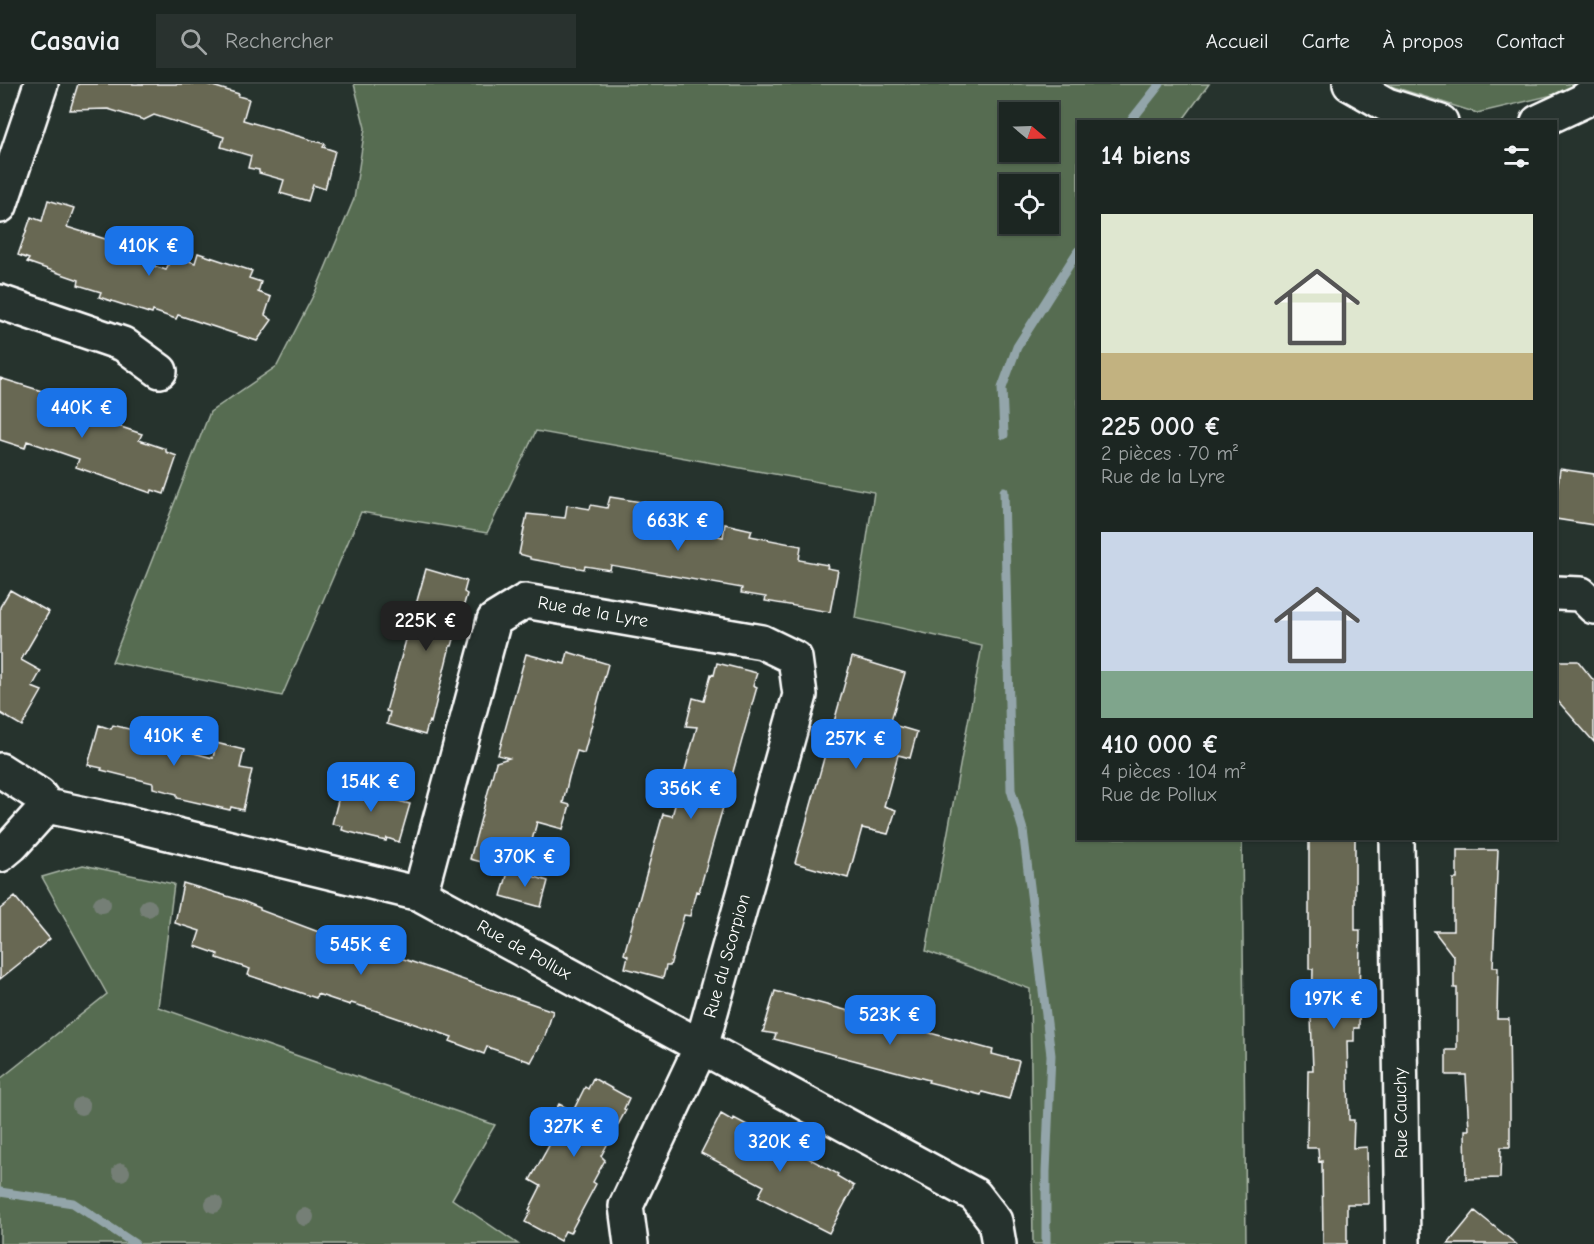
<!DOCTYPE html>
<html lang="fr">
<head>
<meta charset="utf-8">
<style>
  body { margin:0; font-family:"Comic Neue",sans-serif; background:#29322f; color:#f1f3f6; height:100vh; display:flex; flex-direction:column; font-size:22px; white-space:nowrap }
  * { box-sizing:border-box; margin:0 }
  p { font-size:20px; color:#a0a5a5 }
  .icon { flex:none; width:33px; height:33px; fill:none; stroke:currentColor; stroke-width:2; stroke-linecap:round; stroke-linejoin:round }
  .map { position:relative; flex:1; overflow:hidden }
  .drawer { position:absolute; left:1077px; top:36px; width:480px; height:720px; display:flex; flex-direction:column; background:#1c2622; border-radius:0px; box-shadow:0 2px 4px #0004,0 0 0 2px #3a4340 }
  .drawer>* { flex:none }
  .needle { width:39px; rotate:109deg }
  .tools { position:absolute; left:999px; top:18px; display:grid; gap:12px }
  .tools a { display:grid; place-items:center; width:60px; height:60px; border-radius:0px; background:#1c2622; box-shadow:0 2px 4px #0004,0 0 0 2px #3a4340; font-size:30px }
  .price { position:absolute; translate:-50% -51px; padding:0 14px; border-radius:12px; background:#1a73e8; color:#fff; font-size:20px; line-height:39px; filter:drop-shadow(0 2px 3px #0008) }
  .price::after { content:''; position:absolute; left:50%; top:36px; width:18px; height:14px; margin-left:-9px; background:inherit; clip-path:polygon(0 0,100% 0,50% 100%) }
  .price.current { background:#222; color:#fff }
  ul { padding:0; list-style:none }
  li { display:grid; align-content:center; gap:12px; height:318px; padding:0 24px }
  li span { display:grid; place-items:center; height:186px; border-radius:0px; color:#555 }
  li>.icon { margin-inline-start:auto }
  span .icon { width:108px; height:108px; fill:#fffc; stroke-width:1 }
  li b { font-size:26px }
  h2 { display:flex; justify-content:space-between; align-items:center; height:72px; padding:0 24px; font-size:26px }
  header { display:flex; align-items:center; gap:36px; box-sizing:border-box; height:84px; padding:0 30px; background:#1c2622; border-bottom:2px solid #3a4340 }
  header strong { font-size:28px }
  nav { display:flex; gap:33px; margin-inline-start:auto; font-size:21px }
  .search { width:420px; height:54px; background:#29322f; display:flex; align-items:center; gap:15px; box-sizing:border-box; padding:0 21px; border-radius:0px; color:#a0a5a5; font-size:22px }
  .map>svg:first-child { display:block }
  .green { fill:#566c51; stroke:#aab6a8; stroke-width:1.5; fill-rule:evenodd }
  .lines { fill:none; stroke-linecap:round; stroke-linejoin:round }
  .stream { stroke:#93a5aa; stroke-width:9 }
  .building { fill:#686752; stroke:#fff; stroke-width:1.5 }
  .minor-casing { stroke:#fff; stroke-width:38 }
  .minor { stroke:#26332d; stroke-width:33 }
  .tree { fill:#747f76 }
  .labels { text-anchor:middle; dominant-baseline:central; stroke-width:5; stroke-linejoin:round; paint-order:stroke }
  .street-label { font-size:18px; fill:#fff; stroke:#26332d }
</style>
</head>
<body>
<header>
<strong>Casavia</strong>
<div class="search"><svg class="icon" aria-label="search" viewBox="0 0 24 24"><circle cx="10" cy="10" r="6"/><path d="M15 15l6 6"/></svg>Rechercher</div>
<nav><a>Accueil</a><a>Carte</a><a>À propos</a><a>Contact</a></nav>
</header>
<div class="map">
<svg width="1594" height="1160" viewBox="0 0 1594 1160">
  <rect width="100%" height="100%" fill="#26332d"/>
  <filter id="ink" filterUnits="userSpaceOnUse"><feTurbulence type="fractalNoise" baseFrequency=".0167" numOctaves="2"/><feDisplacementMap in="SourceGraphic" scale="12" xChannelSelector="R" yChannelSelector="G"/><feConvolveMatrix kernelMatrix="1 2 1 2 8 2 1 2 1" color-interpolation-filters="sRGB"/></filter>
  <g filter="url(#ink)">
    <path class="green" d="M 354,0 L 1209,0 L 1182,37 L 1078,38 L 1078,754 L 1242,755 L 1246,1160 L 1033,1160 L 1030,905 L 926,867 L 982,562 L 855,534 L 874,408 L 536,347 L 487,449 L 361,428 L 282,612 L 112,578 L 210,328 L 277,282 L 316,206 L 354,115 L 365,44 ZM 1048,28 L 1048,68 L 1010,68 L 1010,28 ZM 1048,100 L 1048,140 L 1010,140 L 1010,100 Z
      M 1384,0 L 1583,0 L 1582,4 L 1477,29 Z
      M 83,781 L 174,800 L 158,923 L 495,1041 L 452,1115 L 518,1160 L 0,1160 L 0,995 L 107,910 L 42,793 Z"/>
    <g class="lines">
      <path class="stream" d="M 1130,38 L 1160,0
        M 1004,351 L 1002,304 L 1017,263 L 1078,167
        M 1004,407 L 1011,706 L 1023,746 L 1051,971 L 1046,1088 L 1046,1160
        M 0,1108 L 73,1119 L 135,1160"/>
    </g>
    <path class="building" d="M 78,0 L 206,0 L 239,10 L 238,12 L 249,15 L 243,36 L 325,60 L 323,63 L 335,67 L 325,105 L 313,101 L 308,117 L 280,109 L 284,96 L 259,89 L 259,86 L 248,84 L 251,72 L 221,63 L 224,53 L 154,31 L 144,36 L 108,25 L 70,26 Z
      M 48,116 L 74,124 L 67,143 L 118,159 L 115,169 L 166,186 L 172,171 L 195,179 L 198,169 L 252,187 L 249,194 L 261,198 L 258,208 L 271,213 L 265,231 L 272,236 L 257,257 L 178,231 L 176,235 L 153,227 L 152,230 L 99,213 L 101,208 L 78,201 L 79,196 L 27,178 L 29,175 L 18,171 L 31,133 L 42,137 Z
      M 0,294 L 45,308 L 43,314 L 94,330 L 94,334 L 142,350 L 139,356 L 166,365 L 166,368 L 177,372 L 164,410 L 152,406 L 151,409 L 76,383 L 79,375 L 27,357 L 25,364 L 0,356 Z
      M 1560,385 L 1594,390 L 1594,441 L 1556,435 L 1556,415 Z
      M 610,413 L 648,419 L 647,425 L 675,431 L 673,443 L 723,453 L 725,440 L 752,446 L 750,452 L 801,462 L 799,476 L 828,481 L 827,484 L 838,486 L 830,528 L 765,517 L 766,513 L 741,509 L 742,504 L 611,481 L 610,486 L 585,482 L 584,485 L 530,475 L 530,473 L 519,470 L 527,430 L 565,434 L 567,421 L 590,425 L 591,421 L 607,424 Z
      M 426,485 L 467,497 L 464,508 L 467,510 L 452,562 L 450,562 L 431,639 L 429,637 L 425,651 L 387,640 L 390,628 L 386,627 Z
      M 10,506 L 49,528 L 21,576 L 41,587 L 32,603 L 42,607 L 22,642 L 0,629 L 0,523 Z
      M 568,568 L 608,580 L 584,669 L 577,667 L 569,693 L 563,719 L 570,721 L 563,745 L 537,738 L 523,789 L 470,775 L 496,678 L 509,674 L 498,671 L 526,570 L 565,580 Z
      M 852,573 L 905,589 L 890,640 L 917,648 L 910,674 L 898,671 L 884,722 L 896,726 L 888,750 L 862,744 L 848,794 L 795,779 Z
      M 1556,577 L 1578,577 L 1594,597 L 1594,658 L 1556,615 Z
      M 717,579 L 757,589 L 753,601 L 757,603 L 699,808 L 696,807 L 690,832 L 684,831 L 670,882 L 666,882 L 663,894 L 625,884 L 628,872 L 624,870 L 663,730 L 672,732 L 697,643 L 686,642 L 693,614 L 704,617 L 711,590 L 714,591 Z
      M 99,641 L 111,645 L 113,641 L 165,654 L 163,661 L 213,674 L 216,659 L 244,666 L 240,684 L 252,686 L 243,726 L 231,723 L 230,726 L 177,714 L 177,710 L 153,704 L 153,699 L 101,686 L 102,684 L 88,681 Z
      M 355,700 L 399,712 L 398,717 L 410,720 L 399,758 L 387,754 L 386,757 L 365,752 L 342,746 L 343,742 L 332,740 L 342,701 L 354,704 Z
      M 1309,754 L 1355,754 L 1355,846 L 1360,846 L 1359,944 L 1354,944 L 1354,957 L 1347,957 L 1349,1036 L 1354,1036 L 1353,1064 L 1367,1063 L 1368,1120 L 1347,1120 L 1347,1160 L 1323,1160 L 1322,1077 L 1319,1078 L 1318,1064 L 1307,1064 L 1308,986 L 1313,986 L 1311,933 L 1312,933 L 1313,885 L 1309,885 Z
      M 1457,766 L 1498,766 L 1493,883 L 1498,883 L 1497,935 L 1509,935 L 1510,1015 L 1510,1063 L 1501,1063 L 1500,1094 L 1466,1095 L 1465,1046 L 1469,1046 L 1466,991 L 1446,991 L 1446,966 L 1457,966 L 1457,904 L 1454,904 L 1454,873 L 1434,847 L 1453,847 L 1453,795 L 1457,795 Z
      M 509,785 L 548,797 L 541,823 L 501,812 Z
      M 183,799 L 240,816 L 260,824 L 260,826 L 348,859 L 349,856 L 553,927 L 545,952 L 531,978 L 487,963 L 484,970 L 450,957 L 452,953 L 374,926 L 351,919 L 350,921 L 317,910 L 316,914 L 248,891 L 250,885 L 217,874 L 218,870 L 195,862 L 200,847 L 175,839 Z
      M 15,813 L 50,855 L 0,895 L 0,825 Z
      M 775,907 L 993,966 L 992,970 L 1019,977 L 1009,1015 L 982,1008 L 981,1011 L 928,998 L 929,996 L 774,955 L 776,950 L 763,948 Z
      M 593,994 L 629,1014 L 624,1025 L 626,1026 L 601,1072 L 605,1076 L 593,1098 L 596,1100 L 570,1149 L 565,1147 L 560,1157 L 525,1138 L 531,1127 L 529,1126 L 541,1102 L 530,1096 L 556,1049 L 546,1044 L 559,1020 L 573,1027 L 585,1003 L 588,1005 Z
      M 721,1030 L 733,1037 L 734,1034 L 838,1090 L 837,1092 L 854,1102 L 829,1149 L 758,1113 L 764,1102 L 701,1069 Z
      M 1475,1127 L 1516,1160 L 1448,1160 Z"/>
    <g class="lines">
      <defs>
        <path id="minor" d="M 1350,0 L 1387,21 L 1441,38
          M 1538,38 L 1583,17 L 1594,8
          M 0,122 L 41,0
          M 0,218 L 123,260 L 160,287
          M 1556,509 L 1581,510 L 1594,523
          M 0,686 L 39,711 L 47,722
          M 1397,754 L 1403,1160
          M 0,771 L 12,761 L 47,722 L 123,738 L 420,810 L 975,1111 L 995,1137 L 999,1160
          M 420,810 L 494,536 L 525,517 L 762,558 L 795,574 L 800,611 L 701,963 L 626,1122 L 631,1160"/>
      </defs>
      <use href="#minor" class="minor-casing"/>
      <use href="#minor" class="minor"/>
    </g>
    <g class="tree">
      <circle cx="102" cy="820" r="9"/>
      <circle cx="148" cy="824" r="9"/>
      <circle cx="81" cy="1022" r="9"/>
      <circle cx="121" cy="1088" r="9"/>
      <circle cx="214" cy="1120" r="9"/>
      <circle cx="305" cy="1133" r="9"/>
    </g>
  </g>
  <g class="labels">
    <g class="street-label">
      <text transform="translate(593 528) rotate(10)">Rue de la Lyre</text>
      <text transform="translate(524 866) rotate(29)">Rue de Pollux</text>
      <text transform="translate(727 872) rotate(-74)">Rue du Scorpion</text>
      <text transform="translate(1401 1029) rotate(-91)">Rue Cauchy</text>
    </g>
  </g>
</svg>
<div class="tools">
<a><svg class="needle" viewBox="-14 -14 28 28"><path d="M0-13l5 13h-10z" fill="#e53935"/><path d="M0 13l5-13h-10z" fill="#a0a5a5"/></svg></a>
<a><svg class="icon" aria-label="locate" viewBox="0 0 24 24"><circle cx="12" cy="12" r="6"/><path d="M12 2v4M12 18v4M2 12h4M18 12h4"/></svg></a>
</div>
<b class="price" style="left:149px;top:193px">410K €</b>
<b class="price" style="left:82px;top:355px">440K €</b>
<b class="price" style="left:678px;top:468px">663K €</b>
<b class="price current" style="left:426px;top:568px">225K €</b>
<b class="price" style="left:174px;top:683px">410K €</b>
<b class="price" style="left:856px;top:686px">257K €</b>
<b class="price" style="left:371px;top:729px">154K €</b>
<b class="price" style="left:691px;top:736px">356K €</b>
<b class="price" style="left:525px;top:804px">370K €</b>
<b class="price" style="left:361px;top:892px">545K €</b>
<b class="price" style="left:1334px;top:946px">197K €</b>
<b class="price" style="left:890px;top:962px">523K €</b>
<b class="price" style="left:574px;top:1074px">327K €</b>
<b class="price" style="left:780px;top:1089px">320K €</b>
<section class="drawer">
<h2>14 biens<svg class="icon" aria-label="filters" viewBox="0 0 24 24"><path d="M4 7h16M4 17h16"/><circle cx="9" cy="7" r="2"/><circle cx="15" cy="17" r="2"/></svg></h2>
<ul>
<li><span style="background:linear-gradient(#dfe7d0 75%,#c2b280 0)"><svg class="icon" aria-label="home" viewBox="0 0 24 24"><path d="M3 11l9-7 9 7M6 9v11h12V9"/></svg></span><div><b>225 000 €</b><p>2 pièces · 70 m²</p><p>Rue de la Lyre</p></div></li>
<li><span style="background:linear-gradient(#c9d6e8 75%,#7fa58c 0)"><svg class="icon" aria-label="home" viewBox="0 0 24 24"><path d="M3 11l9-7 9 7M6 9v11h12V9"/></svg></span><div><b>410 000 €</b><p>4 pièces · 104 m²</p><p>Rue de Pollux</p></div></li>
</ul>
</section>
</div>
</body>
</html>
